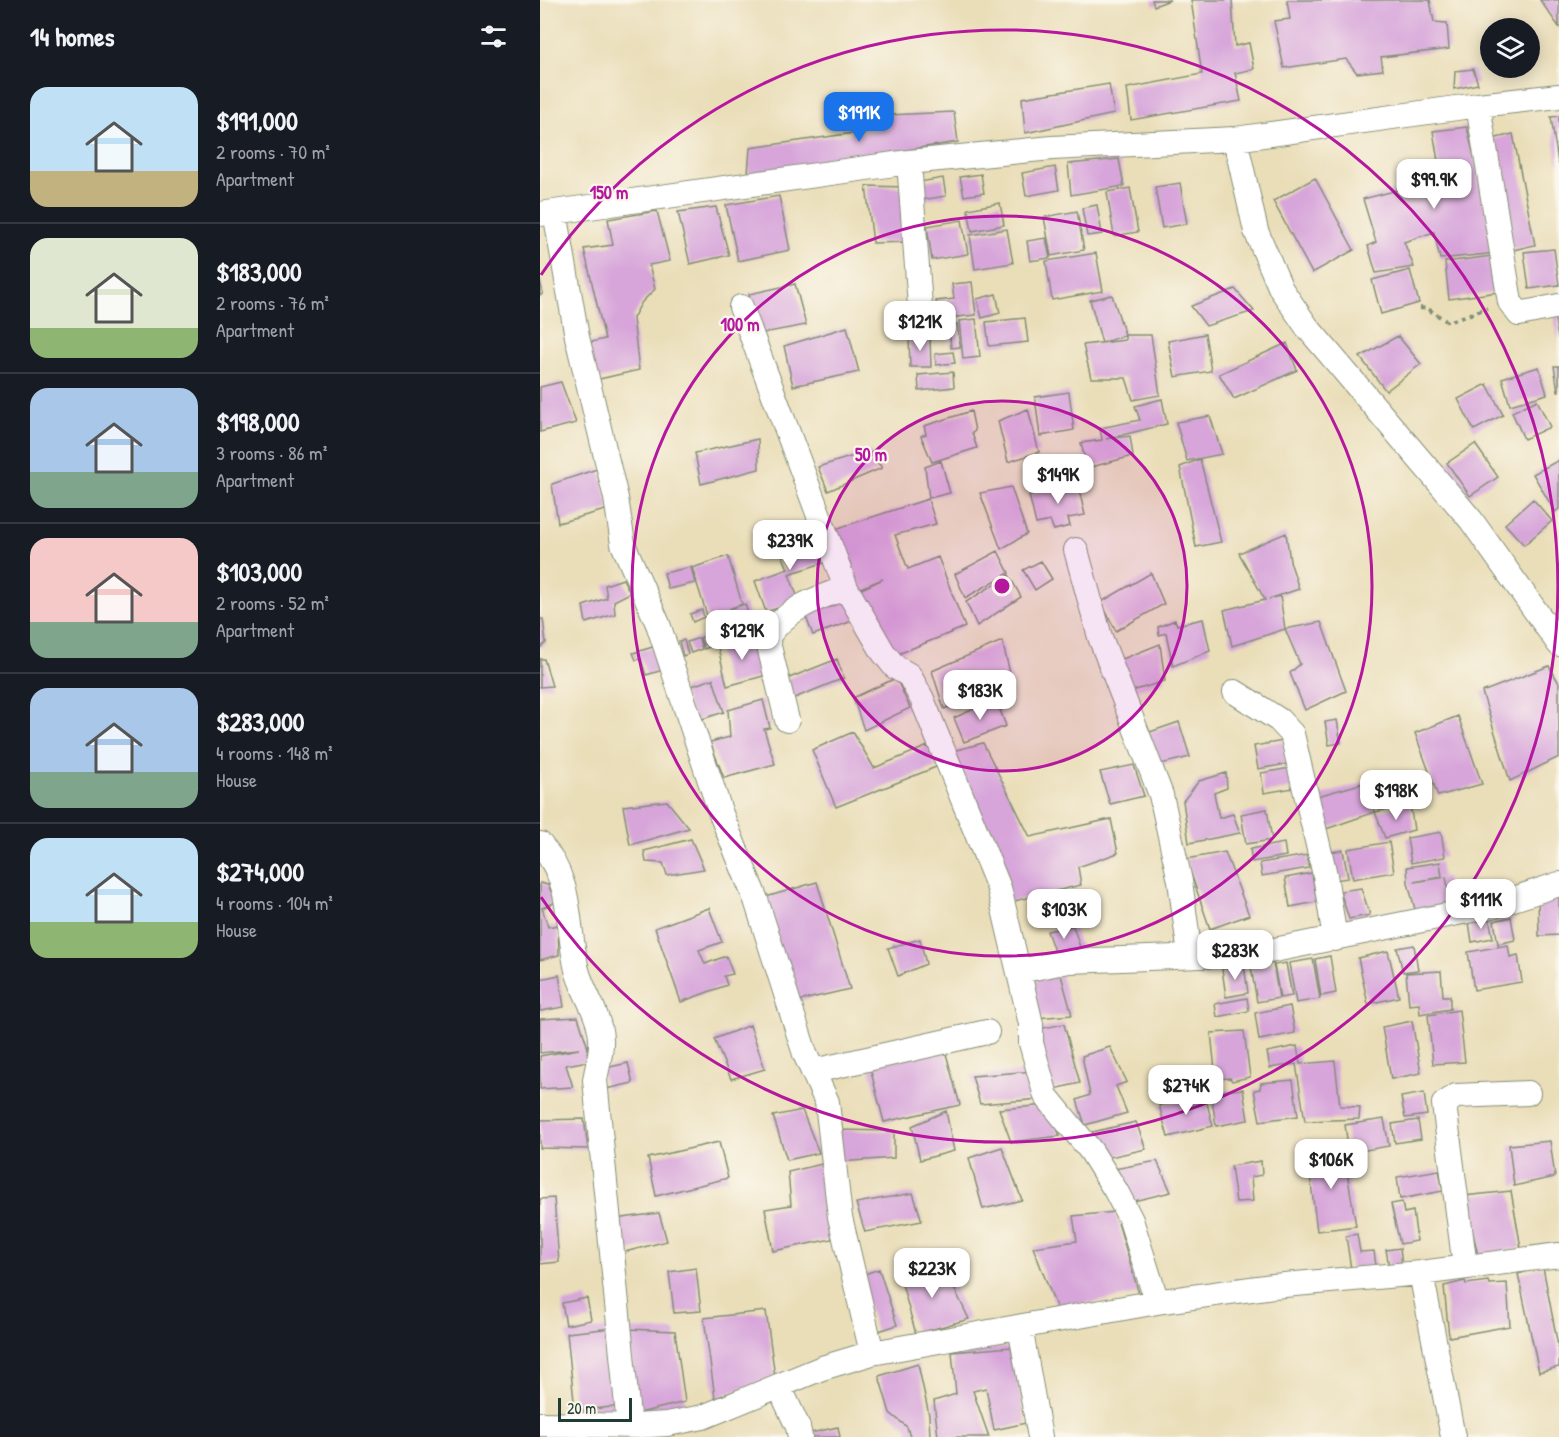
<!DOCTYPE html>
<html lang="en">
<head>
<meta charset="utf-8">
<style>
  body { margin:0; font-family:"Patrick Hand",sans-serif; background:#20242c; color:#f1f3f6; height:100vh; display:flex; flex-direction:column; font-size:22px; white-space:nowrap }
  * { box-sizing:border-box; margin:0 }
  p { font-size:20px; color:#9ea1a6 }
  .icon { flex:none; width:33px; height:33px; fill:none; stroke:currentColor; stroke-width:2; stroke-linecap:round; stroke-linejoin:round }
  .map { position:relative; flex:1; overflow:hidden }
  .side { display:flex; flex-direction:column; background:#171b24; width:540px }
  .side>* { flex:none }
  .tools { position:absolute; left:940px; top:18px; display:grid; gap:12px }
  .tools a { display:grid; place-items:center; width:60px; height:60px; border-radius:50%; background:#171b24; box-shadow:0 3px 15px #0003; font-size:30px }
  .scale { position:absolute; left:18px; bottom:15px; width:74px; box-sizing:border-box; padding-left:6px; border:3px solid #1f3d34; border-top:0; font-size:16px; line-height:21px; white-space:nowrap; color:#1f3d34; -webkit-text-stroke:4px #fbf7ec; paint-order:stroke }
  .price { position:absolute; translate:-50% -51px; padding:0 14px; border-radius:12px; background:#fff; color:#222; font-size:20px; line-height:39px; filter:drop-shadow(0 2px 3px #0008) }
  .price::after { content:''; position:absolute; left:50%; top:36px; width:18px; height:14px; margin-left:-9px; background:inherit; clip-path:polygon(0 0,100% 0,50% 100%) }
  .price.selected { background:#1a73e8; color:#fff }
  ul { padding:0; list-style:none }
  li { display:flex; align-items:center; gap:18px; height:150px; padding:0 30px }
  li+li { border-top:2px solid #363941 }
  li span { display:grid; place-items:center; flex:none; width:168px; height:120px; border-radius:18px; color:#555 }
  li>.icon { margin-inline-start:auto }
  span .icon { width:72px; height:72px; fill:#fffc; stroke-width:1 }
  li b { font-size:26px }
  h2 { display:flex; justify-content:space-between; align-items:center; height:72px; padding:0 30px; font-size:26px }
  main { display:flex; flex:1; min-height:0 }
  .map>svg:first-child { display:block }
  .building { fill:#d7a5da }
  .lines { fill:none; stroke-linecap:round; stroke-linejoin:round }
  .street-casing { stroke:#848e76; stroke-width:26 }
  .path { stroke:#848e76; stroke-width:4; stroke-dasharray:4.5 4.5; stroke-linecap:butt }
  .street { stroke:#fff; stroke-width:24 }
  .ring { fill:none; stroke:#b5179e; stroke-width:3 }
  .centre { fill:#b5179e; stroke:#fbf7ec; stroke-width:3 }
  .ring-label { font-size:18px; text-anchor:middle; font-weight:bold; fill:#b5179e; stroke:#fbf7ec; stroke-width:4.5; stroke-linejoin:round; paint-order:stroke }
</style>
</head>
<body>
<main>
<section class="side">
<h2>14 homes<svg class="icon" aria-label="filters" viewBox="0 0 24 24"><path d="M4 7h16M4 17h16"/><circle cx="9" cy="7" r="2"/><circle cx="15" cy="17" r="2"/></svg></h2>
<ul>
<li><span style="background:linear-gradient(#bfe0f5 70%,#c2b280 0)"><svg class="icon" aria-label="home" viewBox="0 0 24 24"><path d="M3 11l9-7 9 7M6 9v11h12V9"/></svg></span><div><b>$191,000</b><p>2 rooms · 70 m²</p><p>Apartment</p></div></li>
<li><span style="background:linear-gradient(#dfe7d0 75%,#8fb573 0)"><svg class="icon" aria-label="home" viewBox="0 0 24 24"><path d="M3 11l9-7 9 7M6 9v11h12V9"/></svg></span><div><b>$183,000</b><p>2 rooms · 76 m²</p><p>Apartment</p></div></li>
<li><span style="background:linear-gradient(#a9c7e8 70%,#7fa58c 0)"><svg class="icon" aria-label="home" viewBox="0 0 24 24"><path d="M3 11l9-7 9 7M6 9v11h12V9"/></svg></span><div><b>$198,000</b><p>3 rooms · 86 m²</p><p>Apartment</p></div></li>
<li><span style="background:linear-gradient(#f6c9c9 70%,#7fa58c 0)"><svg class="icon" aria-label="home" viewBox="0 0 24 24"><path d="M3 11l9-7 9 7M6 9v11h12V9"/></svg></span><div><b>$103,000</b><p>2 rooms · 52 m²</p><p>Apartment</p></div></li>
<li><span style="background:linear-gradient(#a9c7e8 70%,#7fa58c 0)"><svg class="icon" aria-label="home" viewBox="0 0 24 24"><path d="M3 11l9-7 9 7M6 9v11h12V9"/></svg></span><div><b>$283,000</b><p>4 rooms · 148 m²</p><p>House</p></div></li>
<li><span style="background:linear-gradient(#bfe0f5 70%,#8fb573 0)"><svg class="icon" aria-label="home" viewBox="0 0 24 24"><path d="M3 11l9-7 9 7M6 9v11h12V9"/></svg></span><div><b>$274,000</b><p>4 rooms · 104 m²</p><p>House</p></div></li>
</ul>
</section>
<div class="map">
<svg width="1019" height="1437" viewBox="0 0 1019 1437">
  <rect width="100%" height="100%" fill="#fbf7ec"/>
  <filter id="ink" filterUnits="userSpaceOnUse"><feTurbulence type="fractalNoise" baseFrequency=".0167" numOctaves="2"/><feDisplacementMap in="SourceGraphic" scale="12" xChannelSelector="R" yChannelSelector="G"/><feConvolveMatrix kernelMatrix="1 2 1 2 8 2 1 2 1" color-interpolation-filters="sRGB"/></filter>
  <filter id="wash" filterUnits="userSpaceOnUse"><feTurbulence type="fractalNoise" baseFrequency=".008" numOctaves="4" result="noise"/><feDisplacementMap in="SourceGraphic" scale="24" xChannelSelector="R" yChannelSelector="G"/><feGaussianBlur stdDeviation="1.35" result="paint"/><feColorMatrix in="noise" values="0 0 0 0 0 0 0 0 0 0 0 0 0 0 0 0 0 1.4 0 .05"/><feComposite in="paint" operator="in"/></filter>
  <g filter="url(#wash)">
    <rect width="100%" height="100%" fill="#eadeb9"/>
    <g id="blocks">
      <path class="building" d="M 612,0 L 630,0 L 614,6 Z
        M 651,0 L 692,0 L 695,46 L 709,43 L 714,69 L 695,73 L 701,101 L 591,120 L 587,88 L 662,74 Z
        M 747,0 L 890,0 L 894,22 L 907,23 L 909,49 L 841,57 L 843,70 L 817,73 L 806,59 L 744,68 L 734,21 L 750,19 Z
        M 1000,0 L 1019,0 L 1019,27 Z
        M 933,69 L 938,84 L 914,89 L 915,71 Z
        M 569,84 L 574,114 L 485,133 L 482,98 Z
        M 414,112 L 418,142 L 208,174 L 210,148 L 348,128 L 348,115 Z
        M 1019,116 L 1019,163 L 1018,163 L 1011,117 Z
        M 927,127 L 957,253 L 900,259 L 894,232 L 864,242 L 874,267 L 836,273 L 828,246 L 836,242 L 823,199 L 901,179 L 893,131 Z
        M 973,134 L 995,245 L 973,250 L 952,139 Z
        M 579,159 L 584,186 L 531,195 L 528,164 Z
        M 515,167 L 519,190 L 486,196 L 482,173 Z
        M 441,174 L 444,193 L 424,196 L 420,177 Z
        M 403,178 L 406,196 L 382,200 L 379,182 Z
        M 775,178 L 814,250 L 772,273 L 733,201 Z
        M 640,183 L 647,224 L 622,228 L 615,187 Z
        M 326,186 L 366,187 L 368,242 L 333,243 Z
        M 590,188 L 598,232 L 574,236 L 567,192 Z
        M 239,196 L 250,250 L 198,261 L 186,205 Z
        M 460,203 L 464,225 L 432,231 L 428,209 Z
        M 557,205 L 562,234 L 547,236 L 542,208 Z
        M 176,207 L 189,255 L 150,264 L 138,212 Z
        M 117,211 L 130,261 L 109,265 L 115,289 L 102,302 L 93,318 L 99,370 L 55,380 L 47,343 L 65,339 L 44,249 L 73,245 L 68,219 Z
        M 537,211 L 544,250 L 511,256 L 504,217 Z
        M 422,220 L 428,254 L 392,260 L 387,226 Z
        M 467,229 L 473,263 L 435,269 L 430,235 Z
        M 506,238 L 510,258 L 490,261 L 487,241 Z
        M 1014,249 L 1019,285 L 989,289 L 984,252 Z
        M 556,253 L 563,291 L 512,300 L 506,261 Z
        M 960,255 L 965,291 L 909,299 L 905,262 Z
        M 870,270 L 879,303 L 841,314 L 832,280 Z
        M 0,280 L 3,294 L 0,295 Z
        M 432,282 L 436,315 L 398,319 L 396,301 L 414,299 L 412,284 Z
        M 255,284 L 266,325 L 218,334 L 209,294 Z
        M 695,289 L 714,311 L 666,326 L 651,306 Z
        M 456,294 L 460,313 L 442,318 L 437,299 Z
        M 572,295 L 585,335 L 562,343 L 550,300 Z
        M 1019,314 L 1019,338 L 1018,338 L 1014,315 Z
        M 485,318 L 488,342 L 449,346 L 446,322 Z
        M 436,319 L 440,357 L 423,359 L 419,321 Z
        M 417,324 L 420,347 L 411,348 L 409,325 Z
        M 307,327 L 319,372 L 253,386 L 244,346 Z
        M 665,334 L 671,371 L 635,377 L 628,341 Z
        M 585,335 L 611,335 L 620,395 L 593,400 L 586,378 L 551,378 L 543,345 L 585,340 Z
        M 369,336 L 390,337 L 391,367 L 370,367 Z
        M 858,336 L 881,364 L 846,391 L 820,357 Z
        M 747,343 L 757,370 L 694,399 L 679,374 Z
        M 413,352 L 415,363 L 396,365 L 395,354 Z
        M 1014,366 L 1019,366 L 1019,391 L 1018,391 Z
        M 999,367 L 1007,394 L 970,405 L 962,378 Z
        M 413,372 L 414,387 L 379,391 L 378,375 Z
        M 21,382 L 36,423 L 0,432 L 0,387 Z
        M 947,384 L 963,415 L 934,430 L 918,399 Z
        M 529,392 L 534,430 L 500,436 L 495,397 Z
        M 622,399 L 627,424 L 566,439 L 590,436 L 593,456 L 547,468 L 541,443 L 562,440 L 560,428 L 600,420 L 595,406 Z
        M 997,400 L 1010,427 L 984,439 L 972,412 Z
        M 488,409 L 499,452 L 468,462 L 458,421 Z
        M 431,411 L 435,431 L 432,433 L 437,448 L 392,462 L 381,436 L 386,434 L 384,426 Z
        M 670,416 L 682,454 L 647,461 L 636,422 Z
        M 218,439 L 219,469 L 161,484 L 155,453 Z
        M 935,444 L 958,477 L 930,496 L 907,463 Z
        M 329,451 L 342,468 L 288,491 L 278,467 Z
        M 660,459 L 681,542 L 656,547 L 640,467 Z
        M 1019,460 L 1019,509 L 1015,512 L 993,474 Z
        M 401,461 L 410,493 L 389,498 L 385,467 Z
        M 60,468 L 69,509 L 18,523 L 12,484 Z
        M 537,481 L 545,515 L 528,518 L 530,526 L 514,530 L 510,521 L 496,524 L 489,495 Z
        M 471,487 L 487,534 L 461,549 L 440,493 Z
        M 388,499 L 396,524 L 355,535 L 368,569 L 398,557 L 425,627 L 353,656 L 317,591 L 343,579 L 311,592 L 289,531 Z
        M 993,499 L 1012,521 L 984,545 L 965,524 Z
        M 276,533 L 286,562 L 249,574 L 259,601 L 226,612 L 215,581 L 248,569 L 236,541 Z
        M 746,533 L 750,561 L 759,589 L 729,599 L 740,596 L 745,629 L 692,646 L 684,610 L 725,600 L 699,553 Z
        M 458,551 L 469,573 L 425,598 L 415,574 Z
        M 188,556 L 202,604 L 189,609 L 205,604 L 214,632 L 176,644 L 152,568 Z
        M 501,561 L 512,579 L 495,590 L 483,570 Z
        M 151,567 L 155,583 L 128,589 L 124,573 Z
        M 611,573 L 624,604 L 576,631 L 561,602 Z
        M 469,575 L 481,597 L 437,626 L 426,602 Z
        M 83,579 L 90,593 L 74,601 L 75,614 L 46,623 L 43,606 L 67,598 L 65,585 Z
        M 304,594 L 318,619 L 273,635 L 263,609 Z
        M 162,610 L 164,617 L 153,622 L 150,614 Z
        M 0,619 L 3,619 L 6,643 L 0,648 Z
        M 663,619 L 670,651 L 633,666 L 626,633 L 619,635 L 618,627 L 635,620 L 637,625 Z
        M 781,622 L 806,691 L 765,710 L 750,673 L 760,664 L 745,629 Z
        M 214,633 L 227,675 L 187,686 L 178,648 Z
        M 168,635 L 172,646 L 164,649 L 160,638 Z
        M 159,638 L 162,649 L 151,653 L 147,642 Z
        M 144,640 L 148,654 L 143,656 L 139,641 Z
        M 462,641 L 472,681 L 404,709 L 392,671 Z
        M 620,644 L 625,681 L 592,691 L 580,660 Z
        M 116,646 L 123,670 L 106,675 L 101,659 L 96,660 L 93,653 Z
        M 0,659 L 4,659 L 12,686 L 0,687 Z
        M 297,659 L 304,678 L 247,701 L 239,682 Z
        M 1009,666 L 1019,683 L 1019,757 L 970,781 L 942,692 Z
        M 356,678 L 370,708 L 324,730 L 313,698 Z
        M 173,679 L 184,712 L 153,722 L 142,689 Z
        M 456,699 L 466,726 L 424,742 L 414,718 Z
        M 223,700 L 230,728 L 224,729 L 235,764 L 184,778 L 170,742 L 190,737 L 188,710 Z
        M 918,716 L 942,784 L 898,796 L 875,733 Z
        M 797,720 L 801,743 L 789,745 L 785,722 Z
        M 639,722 L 650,757 L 621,764 L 607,733 Z
        M 313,732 L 334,768 L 388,746 L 396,767 L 296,807 L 272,750 Z
        M 743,741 L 747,764 L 718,769 L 714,746 Z
        M 443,743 L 490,837 L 571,819 L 578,853 L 538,867 L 541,885 L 466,903 L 409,752 Z
        M 594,765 L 604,796 L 570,804 L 560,772 Z
        M 750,768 L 754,788 L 724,793 L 721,773 Z
        M 686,773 L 687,788 L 674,793 L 679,818 L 693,814 L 700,833 L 649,843 L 643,801 L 659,781 Z
        M 824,783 L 835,812 L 786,829 L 774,797 Z
        M 127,801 L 149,828 L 90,845 L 83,806 Z
        M 870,804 L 874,830 L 845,838 L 835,812 Z
        M 727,809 L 732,840 L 706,844 L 701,814 Z
        M 901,832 L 905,857 L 871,863 L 867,838 Z
        M 151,839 L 164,869 L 127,875 L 123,863 L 106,862 L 104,851 Z
        M 849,842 L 854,872 L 813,879 L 808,849 Z
        M 744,843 L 746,856 L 712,862 L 710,849 Z
        M 803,850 L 808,878 L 789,881 L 784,853 Z
        M 685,852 L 709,915 L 670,929 L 646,859 Z
        M 767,855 L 769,868 L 722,876 L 720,863 Z
        M 900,862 L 902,877 L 874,882 L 906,877 L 911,907 L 876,913 L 868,883 L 867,867 Z
        M 772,873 L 777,902 L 750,907 L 745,878 Z
        M 277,882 L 310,989 L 254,1002 L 219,899 Z
        M 0,883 L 8,885 L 16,902 L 2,908 L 8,927 L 18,925 L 19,955 L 0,960 Z
        M 821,888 L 830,915 L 809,919 L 800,891 Z
        M 1019,897 L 1019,935 L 999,936 L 998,898 Z
        M 169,908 L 182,942 L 159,950 L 165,964 L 186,956 L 193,974 L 184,976 L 187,985 L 141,1002 L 115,928 Z
        M 971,917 L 975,940 L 958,944 L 954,921 Z
        M 949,918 L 953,938 L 932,942 L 929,922 Z
        M 533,926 L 541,950 L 515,954 L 507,931 Z
        M 380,939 L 386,964 L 358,976 L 348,948 Z
        M 874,945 L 878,970 L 863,972 L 857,948 Z
        M 968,945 L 970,957 L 978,955 L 982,982 L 934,990 L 928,952 Z
        M 848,951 L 859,997 L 828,1004 L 818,958 Z
        M 790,956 L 796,993 L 781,996 L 775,959 Z
        M 773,959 L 780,999 L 756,1003 L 749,963 Z
        M 733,963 L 739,998 L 717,1002 L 711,967 Z
        M 746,963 L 752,996 L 740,998 L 734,965 Z
        M 704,965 L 708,993 L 686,997 L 682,969 Z
        M 901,971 L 903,996 L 910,996 L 910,1009 L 880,1014 L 879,1004 L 869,1005 L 866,973 Z
        M 19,975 L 24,1007 L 0,1011 L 0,979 Z
        M 521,975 L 532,1015 L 496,1018 L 488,981 Z
        M 707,998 L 709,1011 L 677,1017 L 675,1004 Z
        M 750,1006 L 755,1033 L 719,1040 L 715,1013 Z
        M 919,1010 L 925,1062 L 893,1064 L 888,1015 Z
        M 38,1017 L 48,1048 L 48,1061 L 26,1065 L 33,1087 L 0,1089 L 0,1056 L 39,1049 L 0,1053 L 0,1019 Z
        M 872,1021 L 881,1073 L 851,1079 L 842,1027 Z
        M 524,1024 L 540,1083 L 506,1091 L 498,1029 Z
        M 210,1025 L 225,1069 L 191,1079 L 174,1039 Z
        M 704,1031 L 710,1077 L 692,1081 L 690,1078 L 676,1079 L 671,1033 Z
        M 757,1046 L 760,1064 L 795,1061 L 800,1106 L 820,1107 L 819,1119 L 765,1121 L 756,1064 L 730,1068 L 727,1052 Z
        M 570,1047 L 587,1082 L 576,1086 L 587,1113 L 545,1125 L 537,1100 L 550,1095 L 542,1056 Z
        M 405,1050 L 420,1105 L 344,1122 L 329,1064 Z
        M 88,1063 L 93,1083 L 66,1089 L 61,1069 Z
        M 495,1071 L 501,1099 L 440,1104 L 432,1076 Z
        M 753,1080 L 758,1116 L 720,1121 L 714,1090 L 720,1089 L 721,1083 Z
        M 703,1089 L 708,1120 L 676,1126 L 671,1092 Z
        M 884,1093 L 887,1115 L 865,1118 L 861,1097 Z
        M 665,1096 L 673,1126 L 628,1137 L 619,1105 Z
        M 508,1105 L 520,1136 L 471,1142 L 459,1109 Z
        M 262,1110 L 279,1153 L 247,1160 L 233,1116 Z
        M 406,1111 L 414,1151 L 380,1160 L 372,1126 Z
        M 44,1119 L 48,1149 L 0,1148 L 0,1120 Z
        M 844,1119 L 849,1146 L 809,1153 L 805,1125 Z
        M 878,1120 L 881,1139 L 855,1143 L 852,1124 Z
        M 596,1122 L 606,1149 L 566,1158 L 548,1133 Z
        M 296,1130 L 354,1131 L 354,1158 L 299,1162 Z
        M 1010,1141 L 1015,1177 L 974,1186 L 969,1145 Z
        M 179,1142 L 188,1178 L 116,1196 L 108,1158 Z
        M 462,1147 L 482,1200 L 443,1209 L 429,1158 Z
        M 803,1148 L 816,1226 L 777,1231 L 767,1151 Z
        M 617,1161 L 631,1192 L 590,1202 L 574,1169 Z
        M 721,1161 L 722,1175 L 711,1177 L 713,1201 L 696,1202 L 691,1166 Z
        M 282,1164 L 292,1239 L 233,1251 L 225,1209 L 251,1205 L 248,1172 Z
        M 899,1170 L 903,1191 L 860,1199 L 857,1177 Z
        M 971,1191 L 981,1248 L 938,1255 L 924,1196 Z
        M 373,1193 L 382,1221 L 325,1232 L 316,1203 Z
        M 14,1198 L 19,1262 L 0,1264 L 0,1199 Z
        M 862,1202 L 864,1213 L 873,1211 L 877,1241 L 860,1244 L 851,1204 Z
        M 575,1212 L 599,1294 L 517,1309 L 493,1247 L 537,1241 L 533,1216 Z
        M 119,1213 L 127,1241 L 81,1253 L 75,1219 Z
        M 817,1234 L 820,1252 L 834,1251 L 836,1266 L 811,1269 L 806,1236 Z
        M 860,1248 L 862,1265 L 849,1266 L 846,1250 Z
        M 401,1261 L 429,1319 L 376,1334 L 360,1277 Z
        M 1003,1267 L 1019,1351 L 1019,1367 L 999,1372 L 978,1274 Z
        M 156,1268 L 161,1311 L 134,1313 L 129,1272 Z
        M 339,1269 L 357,1325 L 336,1332 L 319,1276 Z
        M 925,1281 L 926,1284 L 948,1281 L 949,1284 L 967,1283 L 970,1326 L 909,1337 L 904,1286 Z
        M 47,1298 L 51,1320 L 26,1325 L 22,1303 Z
        M 226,1311 L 235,1377 L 175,1398 L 164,1318 Z
        M 72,1328 L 80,1406 L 35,1411 L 27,1333 Z
        M 87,1329 L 135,1331 L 145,1402 L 99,1413 Z
        M 471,1347 L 486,1423 L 454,1430 L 446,1388 L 433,1391 L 449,1437 L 398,1437 L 394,1401 L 416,1394 L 412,1352 Z
        M 378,1364 L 389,1415 L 390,1437 L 370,1437 L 367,1427 L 350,1413 L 339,1376 Z
        M 298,1427 L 300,1437 L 267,1437 L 266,1434 Z"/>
    </g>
  </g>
  <g filter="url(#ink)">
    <use href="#blocks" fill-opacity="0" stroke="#848e76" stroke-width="1.5"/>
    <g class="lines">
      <defs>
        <path id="street" d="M 938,105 L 970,302 L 979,314 L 1019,306
          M 695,139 L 716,231 L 741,289 L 767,327 L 931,520 L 1019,644
          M 369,162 L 381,319
          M 15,212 L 37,337 L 76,498 L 83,544 L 118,624 L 181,814 L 216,900 L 265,1054 L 287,1102 L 300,1217 L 332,1353
          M 0,214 L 369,162 L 512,148 L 695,139 L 938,105 L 1019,96
          M 201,307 L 306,588 L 343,652 L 355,667 L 369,675 L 382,699 L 459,888 L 491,1024 L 491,1043 L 506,1096 L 551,1151 L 576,1191 L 591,1220 L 617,1302
          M 536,550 L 560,637 L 621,795 L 640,881 L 650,955
          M 695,692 L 739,720 L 752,734 L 785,875 L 795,939
          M 247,720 L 227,638 C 246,609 274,599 306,588
          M 0,844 C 34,883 26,923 37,970 C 43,993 60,1015 61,1039 C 62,1052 57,1067 55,1080 L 89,1426
          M 479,971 L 529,961 L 714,954 L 952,906 L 1019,884
          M 274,1071 L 447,1032
          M 925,1267 L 904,1104 L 916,1096 L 988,1093
          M 881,1273 L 913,1437
          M 480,1327 L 500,1437
          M 239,1386 L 258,1427 L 260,1437
          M 0,1424 L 95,1426 L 127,1424 L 163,1417 L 282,1368 L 332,1353 L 623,1301 L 733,1286 L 881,1273 L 1019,1255"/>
      </defs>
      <use href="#street" class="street-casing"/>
      <path class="path" d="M 880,308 L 888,309 L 908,322 L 947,308"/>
      <use href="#street" class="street"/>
    </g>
  </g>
  <circle cx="462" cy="586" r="185" fill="#b5179e" fill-opacity=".12"/>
  <g class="ring">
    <circle cx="462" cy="586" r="185"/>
    <circle cx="462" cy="586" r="370"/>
    <path d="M1 275A556 556 0 1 1 1 897"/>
  </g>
  <circle cx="462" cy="586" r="9" class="centre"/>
  <g class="ring-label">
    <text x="69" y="199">150 m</text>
    <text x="200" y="331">100 m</text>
    <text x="331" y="461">50 m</text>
  </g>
</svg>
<div class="tools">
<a><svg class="icon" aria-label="layers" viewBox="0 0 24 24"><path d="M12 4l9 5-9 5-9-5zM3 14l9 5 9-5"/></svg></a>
</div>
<div class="scale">20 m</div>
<b class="price selected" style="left:319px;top:143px">$191K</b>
<b class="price" style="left:894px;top:210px">$99.9K</b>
<b class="price" style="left:380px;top:352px">$121K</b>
<b class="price" style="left:518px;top:505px">$149K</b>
<b class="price" style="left:250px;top:571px">$239K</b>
<b class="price" style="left:202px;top:661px">$129K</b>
<b class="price" style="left:440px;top:721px">$183K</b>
<b class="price" style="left:856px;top:821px">$198K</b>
<b class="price" style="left:941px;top:930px">$111K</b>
<b class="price" style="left:524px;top:940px">$103K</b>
<b class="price" style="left:695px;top:981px">$283K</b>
<b class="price" style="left:646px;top:1116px">$274K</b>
<b class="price" style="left:791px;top:1190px">$106K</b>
<b class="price" style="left:392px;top:1299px">$223K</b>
</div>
</main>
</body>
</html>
